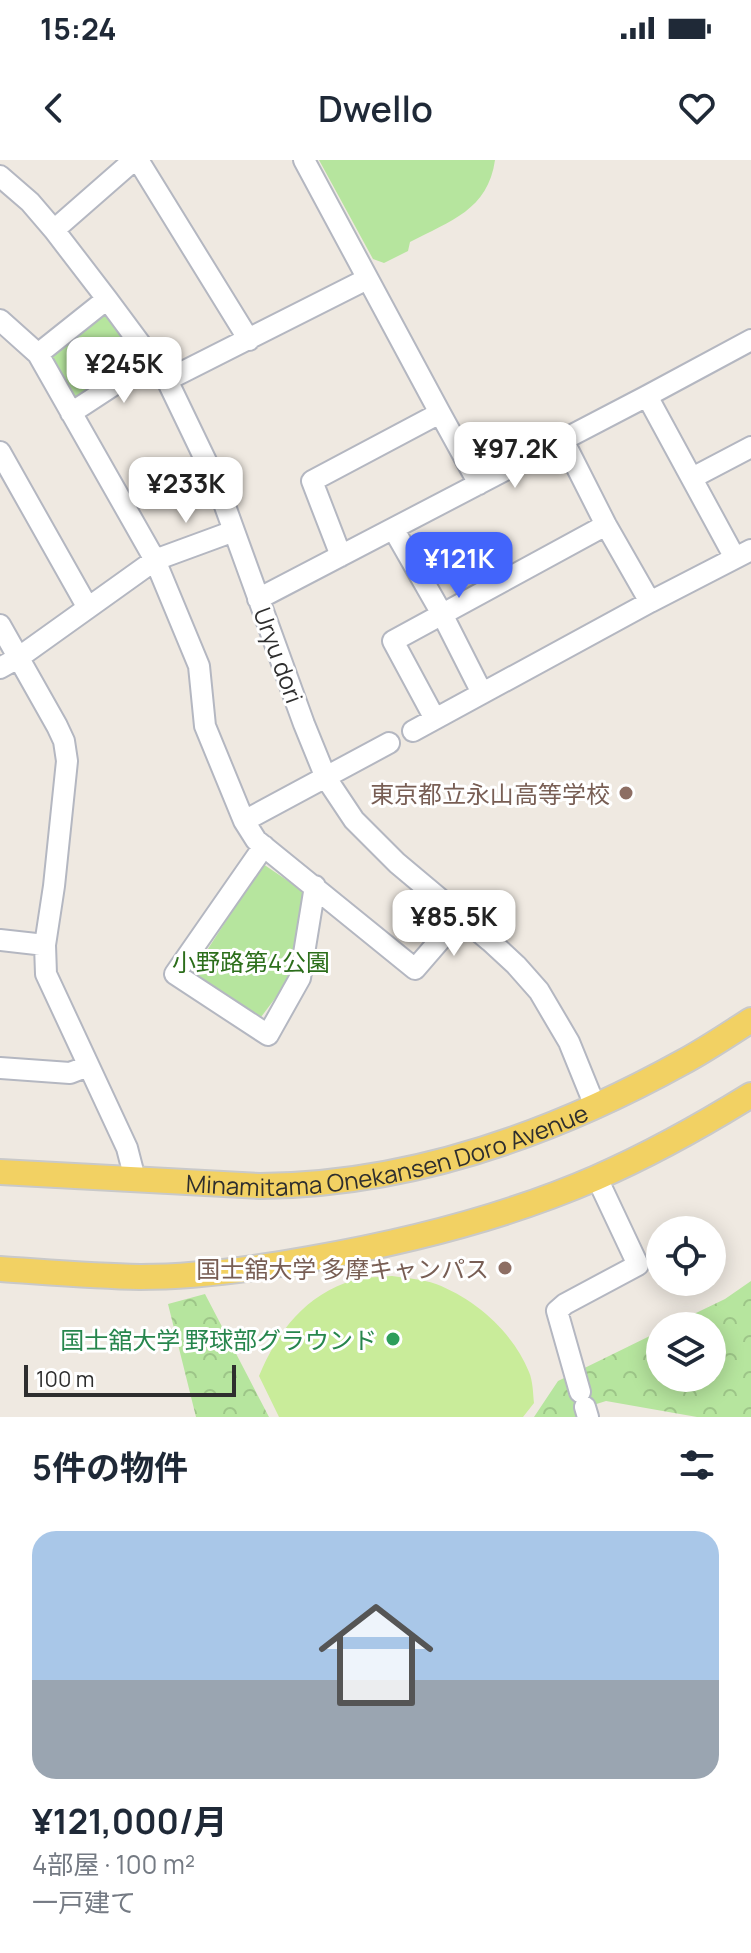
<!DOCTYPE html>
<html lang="ja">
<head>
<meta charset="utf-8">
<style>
  body { margin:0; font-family:Manrope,"Noto Sans JP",sans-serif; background:#f6f6f7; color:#1f2937; height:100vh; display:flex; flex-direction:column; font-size:30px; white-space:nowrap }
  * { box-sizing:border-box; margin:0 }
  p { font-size:26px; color:#747a83 }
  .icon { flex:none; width:44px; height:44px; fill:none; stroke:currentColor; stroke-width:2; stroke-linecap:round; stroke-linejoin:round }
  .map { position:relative; height:1257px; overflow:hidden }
  .drawer { display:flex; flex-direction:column; background:#fff; flex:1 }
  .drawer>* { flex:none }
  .tools { position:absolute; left:646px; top:1056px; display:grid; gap:16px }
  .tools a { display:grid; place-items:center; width:80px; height:80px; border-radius:50%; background:#fff; box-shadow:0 4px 20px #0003; font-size:40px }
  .scale { position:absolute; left:24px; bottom:20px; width:212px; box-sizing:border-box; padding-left:8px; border:4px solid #2e2e2e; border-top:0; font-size:22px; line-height:28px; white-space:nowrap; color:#2e2e2e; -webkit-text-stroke:6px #fff; paint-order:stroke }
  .price { position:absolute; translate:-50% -68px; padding:0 18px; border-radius:16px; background:#fff; color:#222; font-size:26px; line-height:52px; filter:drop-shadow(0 2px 4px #0008) }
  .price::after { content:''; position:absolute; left:50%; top:48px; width:24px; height:18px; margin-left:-12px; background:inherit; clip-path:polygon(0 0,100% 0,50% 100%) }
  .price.current { background:#4264fb; color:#fff }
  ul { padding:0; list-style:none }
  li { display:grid; align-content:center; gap:16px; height:424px; padding:0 32px }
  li+li { border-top:2px solid #e0e1e3 }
  li span { display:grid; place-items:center; height:248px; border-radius:24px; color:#555 }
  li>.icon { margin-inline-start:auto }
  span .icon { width:144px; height:144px; fill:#fffc; stroke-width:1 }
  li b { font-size:34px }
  h2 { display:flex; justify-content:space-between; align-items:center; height:96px; padding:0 32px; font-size:34px }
  .status { display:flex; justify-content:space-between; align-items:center; height:56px; padding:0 40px; background:#fff; direction:ltr }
  .status svg { height:22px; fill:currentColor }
  header { display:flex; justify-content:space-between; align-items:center; height:104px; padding:0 32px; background:#fff; font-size:36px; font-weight:600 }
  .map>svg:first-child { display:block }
  .grass { fill:#b6e59e }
  .forest { fill:url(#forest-crowns) }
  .pitch { fill:#c9ec9a }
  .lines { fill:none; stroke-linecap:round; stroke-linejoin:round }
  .minor-casing { stroke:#b4b7c1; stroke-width:24 }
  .major-casing { stroke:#c9c9c9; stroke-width:28 }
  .minor { stroke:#fff; stroke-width:20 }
  .major { stroke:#f2d163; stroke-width:24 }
  .education-dot { fill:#8d6e63; stroke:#fff; stroke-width:3 }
  .leisure-dot { fill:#2e9e5b; stroke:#fff; stroke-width:3 }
  .labels { text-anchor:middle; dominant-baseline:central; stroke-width:6; stroke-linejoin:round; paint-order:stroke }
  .street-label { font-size:24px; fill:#2e2e2e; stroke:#fff }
  .education-label { font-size:24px; fill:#785e54; stroke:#fff; text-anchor:end }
  .park-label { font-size:24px; fill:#2c6e1b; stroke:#fff }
  .leisure-label { font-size:24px; fill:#27864d; stroke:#fff; text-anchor:end }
</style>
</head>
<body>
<div class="status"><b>15:24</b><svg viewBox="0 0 49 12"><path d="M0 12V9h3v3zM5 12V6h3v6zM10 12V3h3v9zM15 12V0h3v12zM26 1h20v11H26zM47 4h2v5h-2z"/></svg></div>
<header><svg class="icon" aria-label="back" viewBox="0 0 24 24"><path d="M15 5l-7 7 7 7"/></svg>Dwello<svg class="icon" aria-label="heart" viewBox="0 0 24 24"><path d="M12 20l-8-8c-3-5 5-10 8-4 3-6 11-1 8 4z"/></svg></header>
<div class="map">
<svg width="751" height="1257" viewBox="0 0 751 1257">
  <defs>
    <pattern id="forest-crowns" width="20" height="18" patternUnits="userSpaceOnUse" patternTransform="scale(2)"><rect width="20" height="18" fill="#b6e59e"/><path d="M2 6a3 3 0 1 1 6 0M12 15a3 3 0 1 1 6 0" fill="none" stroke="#9dc588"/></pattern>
  </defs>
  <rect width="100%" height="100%" fill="#efe9e1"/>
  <path class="grass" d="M 319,0 L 495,0 C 488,50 450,61 410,82 L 408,91 L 384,103 L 373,99 Z
    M 99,155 L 107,157 L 135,194 L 132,205 L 81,239 L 70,236 L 50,201 L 54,191 Z
    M 263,704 L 303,731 L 292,816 L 258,861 L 191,815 Z"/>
  <path class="forest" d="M 751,1121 L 751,1257 L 697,1257 L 606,1241 L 587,1247 L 584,1257 L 534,1257 L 558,1221 L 660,1171 L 660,1218 L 712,1218 L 712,1166 L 669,1166 L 725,1139 Z
    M 205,1134 L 269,1257 L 196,1257 L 168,1144 Z"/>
  <path class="pitch" d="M 392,1116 C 406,1118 422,1119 436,1124 C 475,1139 513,1172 529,1212 C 533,1221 533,1234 534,1243 L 523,1257 L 279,1257 L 259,1216 C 278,1171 305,1135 354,1120 C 366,1117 380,1117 392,1116 Z"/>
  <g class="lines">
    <defs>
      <path id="minor" d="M 138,0 L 249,180
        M 304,0 L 440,253 L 479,324
        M 0,16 L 30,42 L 54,70 L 107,139 L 167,220 L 217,324 L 304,564 L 326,618 L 354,660 L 397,703 L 490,781 L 516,805 L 539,831 L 569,882 L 595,946
        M 54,70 L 134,0
        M 0,160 L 38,194 L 155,400 L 199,506 L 205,566 L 244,661 L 256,680 L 415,809 L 460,757
        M 38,194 L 107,139
        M 167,220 L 367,119
        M 647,236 L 735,398
        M 71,253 L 152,200
        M 563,280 L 606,365 L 650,442
        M 0,292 L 88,448
        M 692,318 L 751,287
        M 394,370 L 442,454 L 482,533
        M 341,396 L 312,321 L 440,253
        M 258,439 L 647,236 L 751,180
        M 0,465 L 57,566 L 64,581 L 67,601 L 54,726 L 45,785 L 46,814 L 127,988 L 135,1019
        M 0,508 L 18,498 L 155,400 L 234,371
        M 435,559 L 393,481 L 606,365
        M 413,571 L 650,442 L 751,390
        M 244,661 L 389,583
        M 264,686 L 175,814 L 268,875 L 300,818 L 315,726
        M 0,780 L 45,785
        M 0,908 L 70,913 L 88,906
        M 580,1232 L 557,1151 L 565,1144 L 638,1105 L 597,1018
        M 585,1247 L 588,1257"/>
      <g id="major">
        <path id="s1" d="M 0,1012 L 260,1026 C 409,1025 553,974 683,902 C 707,889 729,874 751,860"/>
        <path d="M 0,1109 C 46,1112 93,1116 140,1117 C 196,1117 254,1109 309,1099 C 407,1082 504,1058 596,1018 C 649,995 701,966 751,935"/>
      </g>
    </defs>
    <use href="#minor" class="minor-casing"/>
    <use href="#major" class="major-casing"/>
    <use href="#minor" class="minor"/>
    <use href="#major" class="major"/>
  </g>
  <g class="education-dot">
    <circle cx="626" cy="633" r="8"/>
    <circle cx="505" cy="1108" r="8"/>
  </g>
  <circle class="leisure-dot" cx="393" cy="1179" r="8"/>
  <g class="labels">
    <g class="street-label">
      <text transform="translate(279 495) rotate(70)">Uryu dori</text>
      <text stroke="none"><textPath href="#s1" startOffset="392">Minamitama Onekansen Doro Avenue</textPath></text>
    </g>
    <g class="education-label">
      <text x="610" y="633">東京都立永山高等学校</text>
      <text x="489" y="1108">国士舘大学 多摩キャンパス</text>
    </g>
    <g class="park-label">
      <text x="251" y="801">小野路第4公園</text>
    </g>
    <g class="leisure-label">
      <text x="377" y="1179">国士舘大学 野球部グラウンド</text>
    </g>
  </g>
</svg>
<div class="tools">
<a><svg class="icon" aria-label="locate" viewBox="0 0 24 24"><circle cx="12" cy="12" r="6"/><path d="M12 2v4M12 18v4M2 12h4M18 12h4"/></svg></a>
<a><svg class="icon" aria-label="layers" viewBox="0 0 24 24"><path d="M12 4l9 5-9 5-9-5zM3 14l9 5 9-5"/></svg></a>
</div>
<div class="scale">100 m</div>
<b class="price" style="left:124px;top:245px">¥245K</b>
<b class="price" style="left:515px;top:330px">¥97.2K</b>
<b class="price" style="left:186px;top:365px">¥233K</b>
<b class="price current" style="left:459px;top:440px">¥121K</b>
<b class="price" style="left:454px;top:798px">¥85.5K</b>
</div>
<section class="drawer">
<h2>5件の物件<svg class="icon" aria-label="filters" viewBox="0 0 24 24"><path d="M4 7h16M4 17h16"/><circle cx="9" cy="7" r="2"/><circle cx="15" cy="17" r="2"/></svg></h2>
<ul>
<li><span style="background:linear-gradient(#a9c7e8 60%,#9aa5b1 0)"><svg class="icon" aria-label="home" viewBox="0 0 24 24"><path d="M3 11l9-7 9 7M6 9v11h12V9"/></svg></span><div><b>¥121,000/月</b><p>4部屋 · 100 m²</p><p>一戸建て</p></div></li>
</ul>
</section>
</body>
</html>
